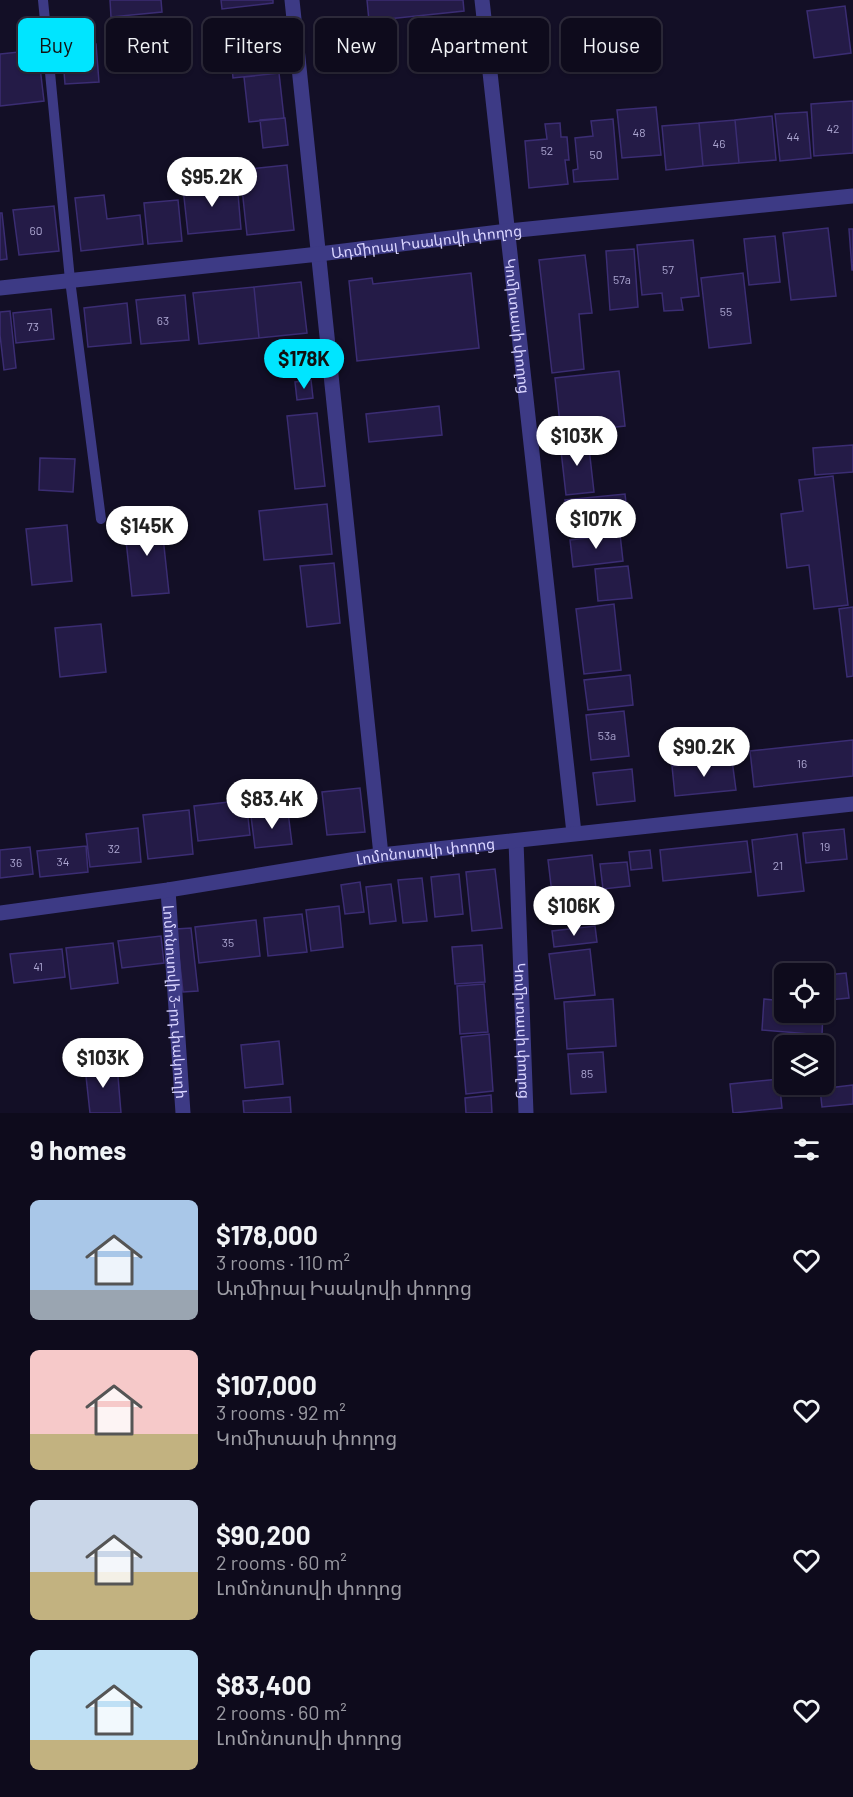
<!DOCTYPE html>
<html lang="en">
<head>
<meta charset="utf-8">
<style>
  body { margin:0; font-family:Barlow,"Noto Sans Armenian",sans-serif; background:#171425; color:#f1f3f6; height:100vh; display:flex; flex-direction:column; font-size:22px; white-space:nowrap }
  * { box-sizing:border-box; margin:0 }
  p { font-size:20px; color:#9b9ba3 }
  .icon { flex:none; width:33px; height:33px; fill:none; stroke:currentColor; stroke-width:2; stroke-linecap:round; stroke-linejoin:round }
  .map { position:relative; height:1113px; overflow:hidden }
  .drawer { display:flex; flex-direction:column; background:#0e0b1c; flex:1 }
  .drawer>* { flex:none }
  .guide { position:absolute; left:18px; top:18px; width:818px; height:54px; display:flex; gap:12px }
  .tools { position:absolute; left:774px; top:963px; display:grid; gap:12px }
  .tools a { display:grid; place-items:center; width:60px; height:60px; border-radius:9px; background:#0e0b1c; box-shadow:0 2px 4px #0004,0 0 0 2px #2e2b3b; font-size:30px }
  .price { position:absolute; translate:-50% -51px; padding:0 14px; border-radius:21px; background:#fff; color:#222; font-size:20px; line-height:39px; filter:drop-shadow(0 2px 3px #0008) }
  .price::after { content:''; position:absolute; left:50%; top:36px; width:18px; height:14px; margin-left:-9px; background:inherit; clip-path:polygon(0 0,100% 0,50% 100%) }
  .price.active { background:#00e5ff; color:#111 }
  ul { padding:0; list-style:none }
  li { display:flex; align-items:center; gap:18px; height:150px; padding:0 30px }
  li span { display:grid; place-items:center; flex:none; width:168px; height:120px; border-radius:9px; color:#555 }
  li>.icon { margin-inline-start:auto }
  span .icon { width:72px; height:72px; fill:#fffc; stroke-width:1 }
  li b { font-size:26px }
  h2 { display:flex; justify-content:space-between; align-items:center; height:72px; padding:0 30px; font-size:26px }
  .chip { padding:0 21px; border-radius:9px; background:#0e0b1c; box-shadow:0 2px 4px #0004,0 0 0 2px #2e2b3b; font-size:21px; line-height:54px }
  .chip.active { background:#00e5ff; color:#111 }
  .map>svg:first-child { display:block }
  .building { fill:#241b47; stroke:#3b2d73; stroke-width:1.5 }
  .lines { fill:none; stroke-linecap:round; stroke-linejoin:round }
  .service { stroke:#3d3a85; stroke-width:10 }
  .minor { stroke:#3d3a85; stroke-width:15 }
  .labels { text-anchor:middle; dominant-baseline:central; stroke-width:5; stroke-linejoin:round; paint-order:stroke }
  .number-label { font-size:12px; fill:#aca6d1 }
  .street-label { font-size:15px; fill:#d9d4ff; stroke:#130f26 }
</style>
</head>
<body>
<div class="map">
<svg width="853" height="1113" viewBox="0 0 853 1113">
  <rect width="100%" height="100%" fill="#130f26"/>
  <path class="building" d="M 110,0 L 161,0 L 162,12 L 111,17 Z
    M 221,0 L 273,0 L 273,3 L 222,9 Z
    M 367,0 L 463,0 L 464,11 L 369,21 Z
    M 845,6 L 851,53 L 814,58 L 807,11 Z
    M 160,17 L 163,55 L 117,59 L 114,21 Z
    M 274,30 L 279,73 L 233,78 L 229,35 Z
    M 96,44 L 99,82 L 65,84 L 62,47 Z
    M 38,50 L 44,101 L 0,106 L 0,54 Z
    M 279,73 L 284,118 L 249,122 L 244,77 Z
    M 853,101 L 853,153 L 814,156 L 811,104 Z
    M 656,107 L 661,155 L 622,158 L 617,110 Z
    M 807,112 L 811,158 L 780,161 L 775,114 Z
    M 772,116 L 776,160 L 739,163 L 735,120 Z
    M 285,118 L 288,145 L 263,148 L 260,120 Z
    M 613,119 L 618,179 L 574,182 L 573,170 L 578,169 L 575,138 L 593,136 L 591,121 Z
    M 735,120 L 739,163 L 703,166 L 699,123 Z
    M 560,123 L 561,137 L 567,137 L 569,160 L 565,160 L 568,184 L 529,188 L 525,141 L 547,139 L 545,124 Z
    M 699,123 L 703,166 L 666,170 L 662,126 Z
    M 287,165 L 294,230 L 247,235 L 240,170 Z
    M 237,182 L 241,229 L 188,234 L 183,188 Z
    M 104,195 L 107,219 L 140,215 L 143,244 L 81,251 L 75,198 Z
    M 178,200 L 182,241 L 148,244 L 144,203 Z
    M 54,206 L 59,251 L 19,255 L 13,210 Z
    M 0,213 L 2,213 L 7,259 L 0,260 Z
    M 828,228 L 836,296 L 791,300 L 783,233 Z
    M 849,229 L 853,229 L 853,270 L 852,270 Z
    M 775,236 L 780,282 L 749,285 L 744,239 Z
    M 693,240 L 699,296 L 681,298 L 683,310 L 664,311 L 662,293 L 642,295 L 637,245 Z
    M 634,249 L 638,307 L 610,310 L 606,251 Z
    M 585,255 L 592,313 L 579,314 L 584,369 L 552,373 L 539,260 Z
    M 471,273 L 479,348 L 357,361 L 349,281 L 372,278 L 373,284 Z
    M 743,273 L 751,343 L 709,348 L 701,278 Z
    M 301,282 L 307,333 L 259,338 L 254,287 Z
    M 254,287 L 259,338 L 199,344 L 193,293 Z
    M 185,295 L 189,340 L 141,344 L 136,300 Z
    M 127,303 L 131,343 L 88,347 L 84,308 Z
    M 51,309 L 54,339 L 16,343 L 13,313 Z
    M 10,311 L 16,368 L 4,370 L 0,335 L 0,312 Z
    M 619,371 L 625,426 L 561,433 L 555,378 Z
    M 311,380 L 313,398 L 297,400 L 295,382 Z
    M 439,406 L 442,435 L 369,442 L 366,414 Z
    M 317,413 L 325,486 L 295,489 L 287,416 Z
    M 588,439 L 594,492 L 566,495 L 560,442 Z
    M 853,445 L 853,472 L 815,475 L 813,448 Z
    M 40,458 L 75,459 L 73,492 L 39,490 Z
    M 833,476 L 848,605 L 814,609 L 809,565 L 787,568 L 781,514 L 803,511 L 799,480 Z
    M 625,494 L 629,529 L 569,535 L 565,500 Z
    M 327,504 L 332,554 L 264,560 L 259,511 Z
    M 161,518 L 169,593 L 132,596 L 124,522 Z
    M 67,525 L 72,581 L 32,585 L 26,529 Z
    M 620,534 L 623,561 L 573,567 L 570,540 Z
    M 334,563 L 340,623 L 307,627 L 300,566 Z
    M 628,566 L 632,598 L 598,601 L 595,569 Z
    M 614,604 L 621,670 L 584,674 L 576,609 Z
    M 853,607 L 853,676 L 847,677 L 839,609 Z
    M 101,624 L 106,672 L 60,677 L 55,628 Z
    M 630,675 L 633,705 L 588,710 L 584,680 Z
    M 624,711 L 629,756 L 591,760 L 586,715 Z
    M 853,740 L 853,776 L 754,787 L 750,751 Z
    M 732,760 L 736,790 L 675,796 L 672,766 Z
    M 632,769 L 635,801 L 597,805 L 593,773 Z
    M 360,788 L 365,832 L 327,835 L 322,792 Z
    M 246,800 L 250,835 L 198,841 L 194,806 Z
    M 189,810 L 193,854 L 148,859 L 143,815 Z
    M 288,812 L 292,844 L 255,848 L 251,816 Z
    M 138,828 L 141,862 L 90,867 L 86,834 Z
    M 844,829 L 847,859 L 806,863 L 803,833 Z
    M 797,834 L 804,891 L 758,896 L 752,840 Z
    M 747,841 L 751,872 L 663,881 L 660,850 Z
    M 86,846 L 88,872 L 40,877 L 37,851 Z
    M 30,847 L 33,874 L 0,878 L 0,850 Z
    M 650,850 L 652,868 L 631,870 L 629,852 Z
    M 592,855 L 597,897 L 553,902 L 548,860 Z
    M 627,862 L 630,886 L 603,889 L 600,864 Z
    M 495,869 L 502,928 L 472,931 L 466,872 Z
    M 459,874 L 463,914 L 435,917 L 431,877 Z
    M 422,878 L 427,921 L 403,923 L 398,880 Z
    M 360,882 L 364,912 L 345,914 L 341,885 Z
    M 391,884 L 396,921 L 370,924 L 366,887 Z
    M 339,906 L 343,947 L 311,951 L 306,910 Z
    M 302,914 L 307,952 L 268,956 L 264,918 Z
    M 256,920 L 260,956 L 199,963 L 195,927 Z
    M 595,926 L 597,942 L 554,947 L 552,931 Z
    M 191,928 L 198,991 L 183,992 L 176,929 Z
    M 161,936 L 164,963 L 122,968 L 118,941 Z
    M 113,943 L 118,983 L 71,989 L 66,948 Z
    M 482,945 L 485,982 L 455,984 L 452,947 Z
    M 62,949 L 65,977 L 14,983 L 10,954 Z
    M 590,949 L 595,995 L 555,999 L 549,954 Z
    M 846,973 L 849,998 L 829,1000 L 827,975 Z
    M 484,984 L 488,1032 L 460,1034 L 457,986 Z
    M 613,999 L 616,1046 L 567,1049 L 564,1002 Z
    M 764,999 L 784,1001 L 784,1012 L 823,1012 L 822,1035 L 762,1030 Z
    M 489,1034 L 493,1091 L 466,1094 L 461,1037 Z
    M 279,1041 L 283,1084 L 245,1088 L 241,1045 Z
    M 603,1052 L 606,1092 L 571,1094 L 568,1054 Z
    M 117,1064 L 121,1113 L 90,1113 L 85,1067 Z
    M 779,1079 L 782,1108 L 733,1113 L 730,1084 Z
    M 853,1085 L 853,1104 L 822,1107 L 820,1089 Z
    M 491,1095 L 492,1113 L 466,1113 L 465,1098 Z
    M 290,1097 L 291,1113 L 244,1113 L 243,1101 Z"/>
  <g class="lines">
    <path class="service" d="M 43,0 L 70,280 L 101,519"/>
    <g class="minor">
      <path d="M 292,0 L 381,855"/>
      <path id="s1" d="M 482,0 L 574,833"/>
      <path id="s2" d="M 0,288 L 319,254 L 508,231 L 853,196"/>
      <path id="s3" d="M 516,841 L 526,1113"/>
      <path id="s4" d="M 168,890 L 183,1113"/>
      <path id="s5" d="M 0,913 L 168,890 L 381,855 L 853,804"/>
    </g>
  </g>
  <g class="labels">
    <g class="number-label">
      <text x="833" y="128">42</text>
      <text x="639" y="132">48</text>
      <text x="793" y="136">44</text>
      <text x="719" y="143">46</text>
      <text x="547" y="150">52</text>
      <text x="596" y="154">50</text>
      <text x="36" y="230">60</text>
      <text x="668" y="269">57</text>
      <text x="622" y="279">57a</text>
      <text x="726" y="311">55</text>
      <text x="163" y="320">63</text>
      <text x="33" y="326">73</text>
      <text x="607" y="735">53a</text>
      <text x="802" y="763">16</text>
      <text x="825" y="846">19</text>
      <text x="114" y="848">32</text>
      <text x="63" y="861">34</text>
      <text x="16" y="862">36</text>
      <text x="778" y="865">21</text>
      <text x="228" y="942">35</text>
      <text x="38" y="966">41</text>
      <text x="587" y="1073">85</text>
    </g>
    <g class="street-label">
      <text stroke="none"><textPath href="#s2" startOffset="429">Ադմիրալ Իսակովի փողոց</textPath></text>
      <text stroke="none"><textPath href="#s1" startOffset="328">Կոմիտասի փողոց</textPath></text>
      <text stroke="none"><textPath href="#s5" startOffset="430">Լոմոնոսովի փողոց</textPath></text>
      <text stroke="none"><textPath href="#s4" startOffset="112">Լոմոնոսովի 3-րդ փակուղի</textPath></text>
      <text stroke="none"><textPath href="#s3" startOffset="190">Կոմիտասի փողոց</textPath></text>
    </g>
  </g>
</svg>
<div class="tools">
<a><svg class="icon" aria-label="locate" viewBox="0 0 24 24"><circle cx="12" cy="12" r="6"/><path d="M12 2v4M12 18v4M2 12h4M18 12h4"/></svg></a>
<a><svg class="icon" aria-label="layers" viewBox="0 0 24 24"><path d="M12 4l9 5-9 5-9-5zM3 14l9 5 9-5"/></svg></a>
</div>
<b class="price" style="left:212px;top:208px">$95.2K</b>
<b class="price active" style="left:304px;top:390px">$178K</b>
<b class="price" style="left:577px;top:467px">$103K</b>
<b class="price" style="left:596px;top:550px">$107K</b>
<b class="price" style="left:147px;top:557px">$145K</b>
<b class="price" style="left:704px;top:778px">$90.2K</b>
<b class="price" style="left:272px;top:830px">$83.4K</b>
<b class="price" style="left:574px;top:937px">$106K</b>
<b class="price" style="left:103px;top:1089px">$103K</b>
<div class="guide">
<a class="chip active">Buy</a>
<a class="chip">Rent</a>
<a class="chip">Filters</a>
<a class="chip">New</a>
<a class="chip">Apartment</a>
<a class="chip">House</a>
</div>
</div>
<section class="drawer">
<h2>9 homes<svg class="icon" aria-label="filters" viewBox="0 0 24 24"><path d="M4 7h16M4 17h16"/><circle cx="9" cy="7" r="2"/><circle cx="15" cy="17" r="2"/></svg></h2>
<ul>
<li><span style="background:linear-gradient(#a9c7e8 75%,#9aa5b1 0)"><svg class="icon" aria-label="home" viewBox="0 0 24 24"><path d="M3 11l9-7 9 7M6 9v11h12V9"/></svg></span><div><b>$178,000</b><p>3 rooms · 110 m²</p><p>Ադմիրալ Իսակովի փողոց</p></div><svg class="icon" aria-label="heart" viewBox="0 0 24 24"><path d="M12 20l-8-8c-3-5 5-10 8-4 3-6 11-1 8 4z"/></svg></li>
<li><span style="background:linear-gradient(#f6c9c9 70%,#c2b280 0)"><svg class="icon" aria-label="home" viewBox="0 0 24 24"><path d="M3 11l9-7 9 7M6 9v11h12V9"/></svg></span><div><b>$107,000</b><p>3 rooms · 92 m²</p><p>Կոմիտասի փողոց</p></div><svg class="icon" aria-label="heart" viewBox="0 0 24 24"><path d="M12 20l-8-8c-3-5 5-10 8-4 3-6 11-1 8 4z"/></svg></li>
<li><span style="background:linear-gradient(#c9d6e8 60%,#c2b280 0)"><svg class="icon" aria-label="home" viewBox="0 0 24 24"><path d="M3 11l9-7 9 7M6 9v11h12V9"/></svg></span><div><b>$90,200</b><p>2 rooms · 60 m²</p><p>Լոմոնոսովի փողոց</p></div><svg class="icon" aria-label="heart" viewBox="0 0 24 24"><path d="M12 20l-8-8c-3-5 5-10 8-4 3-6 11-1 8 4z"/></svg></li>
<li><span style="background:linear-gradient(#bfe0f5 75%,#c2b280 0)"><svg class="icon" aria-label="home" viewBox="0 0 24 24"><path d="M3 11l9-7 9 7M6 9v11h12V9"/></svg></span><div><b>$83,400</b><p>2 rooms · 60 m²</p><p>Լոմոնոսովի փողոց</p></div><svg class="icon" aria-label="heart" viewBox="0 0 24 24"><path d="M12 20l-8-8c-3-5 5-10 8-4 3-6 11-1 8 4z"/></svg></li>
</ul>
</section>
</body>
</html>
